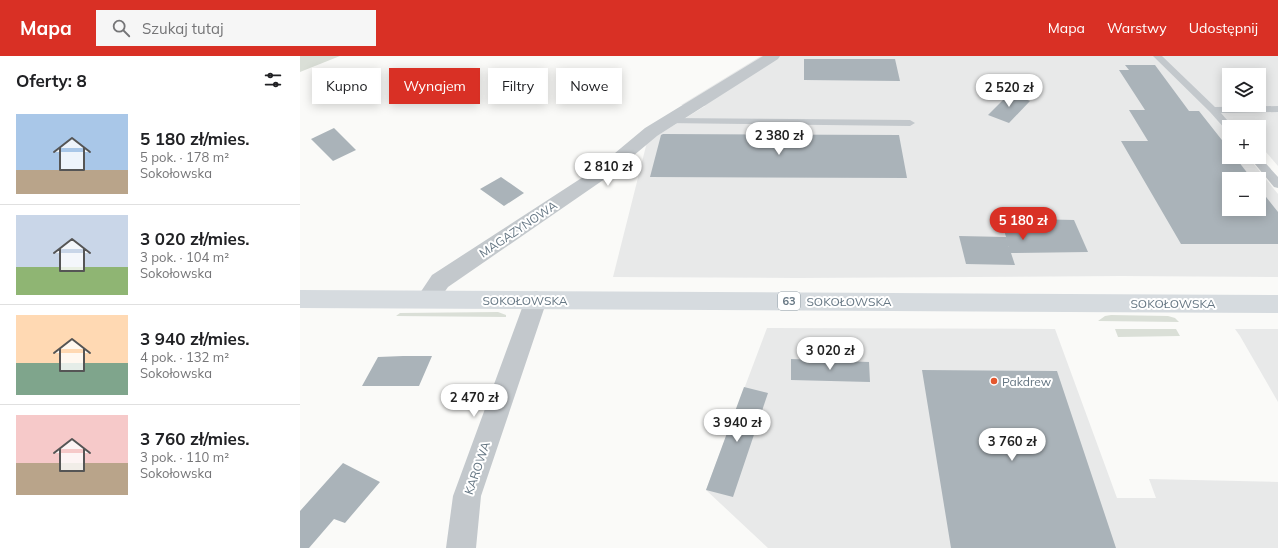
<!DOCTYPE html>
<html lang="pl">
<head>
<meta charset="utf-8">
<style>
  body { margin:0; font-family:Mulish,sans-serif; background:#f6f6f6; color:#202124; height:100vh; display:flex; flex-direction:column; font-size:15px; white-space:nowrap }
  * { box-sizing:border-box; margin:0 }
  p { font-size:13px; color:#757577 }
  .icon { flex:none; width:22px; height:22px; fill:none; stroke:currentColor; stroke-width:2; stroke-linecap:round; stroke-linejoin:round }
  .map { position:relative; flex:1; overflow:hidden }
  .drawer { display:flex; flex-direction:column; background:#fff; width:300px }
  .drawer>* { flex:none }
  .top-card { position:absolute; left:12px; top:12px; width:380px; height:36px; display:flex; gap:8px }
  .controls { position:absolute; left:922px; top:12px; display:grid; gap:8px }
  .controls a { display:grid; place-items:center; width:44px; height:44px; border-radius:0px; background:#fff; box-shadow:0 2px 10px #0003; font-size:20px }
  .price { position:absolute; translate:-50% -34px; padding:0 9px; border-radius:14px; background:#fff; color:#222; font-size:13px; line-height:26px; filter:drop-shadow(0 1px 2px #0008) }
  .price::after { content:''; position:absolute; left:50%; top:24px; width:12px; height:9px; margin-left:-6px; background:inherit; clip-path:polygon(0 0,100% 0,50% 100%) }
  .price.active { background:#d93025; color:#fff }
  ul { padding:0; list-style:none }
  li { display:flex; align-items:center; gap:12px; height:100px; padding:0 16px }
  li+li { border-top:1px solid #e0e0e0 }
  li span { display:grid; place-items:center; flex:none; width:112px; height:80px; border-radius:0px; color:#555 }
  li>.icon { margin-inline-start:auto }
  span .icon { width:48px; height:48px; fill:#fffc; stroke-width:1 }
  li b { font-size:17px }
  h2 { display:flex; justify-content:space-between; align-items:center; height:48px; padding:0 16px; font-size:17px }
  .chip { padding:0 14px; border-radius:0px; background:#fff; box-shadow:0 2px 10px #0003; font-size:14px; line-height:36px }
  .chip.active { background:#d93025; color:#fff }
  header { display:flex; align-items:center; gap:24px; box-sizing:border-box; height:56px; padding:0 20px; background:#d93025; color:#fff }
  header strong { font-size:19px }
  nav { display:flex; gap:22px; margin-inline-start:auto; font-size:14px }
  .search { width:280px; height:36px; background:#f6f6f6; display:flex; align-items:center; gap:10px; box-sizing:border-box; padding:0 14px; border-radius:0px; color:#757577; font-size:15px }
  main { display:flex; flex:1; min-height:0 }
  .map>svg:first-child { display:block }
  .built { fill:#e8e9e9; fill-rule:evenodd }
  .green { fill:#dadfd7 }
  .building { fill:#aab3b9 }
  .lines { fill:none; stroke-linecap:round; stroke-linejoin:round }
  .lane { fill:#c3c8cc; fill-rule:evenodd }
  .street { fill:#c3c8cc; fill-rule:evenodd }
  .primary { fill:#d6dbdf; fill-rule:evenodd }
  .poi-dot { fill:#e4572e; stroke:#fff; stroke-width:1.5 }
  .labels { text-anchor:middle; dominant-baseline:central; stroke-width:4; stroke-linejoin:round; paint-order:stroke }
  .shield { fill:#fff; stroke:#939fa8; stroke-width:1 }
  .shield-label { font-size:11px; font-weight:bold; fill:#657683 }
  .street-label { font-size:12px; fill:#657683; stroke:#fff }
  .poi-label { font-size:12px; fill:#657683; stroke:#fff; text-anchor:start }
</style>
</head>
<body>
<header>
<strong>Mapa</strong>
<div class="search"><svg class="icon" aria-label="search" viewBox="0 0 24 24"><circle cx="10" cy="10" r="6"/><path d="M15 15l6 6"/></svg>Szukaj tutaj</div>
<nav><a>Mapa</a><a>Warstwy</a><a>Udostępnij</a></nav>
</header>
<main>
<section class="drawer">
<h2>Oferty: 8<svg class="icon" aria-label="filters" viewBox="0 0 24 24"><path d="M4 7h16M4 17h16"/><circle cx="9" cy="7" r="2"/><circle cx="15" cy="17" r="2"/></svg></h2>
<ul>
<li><span style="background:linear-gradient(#a9c7e8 70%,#b9a48a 0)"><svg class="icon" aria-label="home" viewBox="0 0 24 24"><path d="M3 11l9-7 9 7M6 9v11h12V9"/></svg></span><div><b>5 180 zł/mies.</b><p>5 pok. · 178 m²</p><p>Sokołowska</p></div></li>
<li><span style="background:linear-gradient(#c9d6e8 65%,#8fb573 0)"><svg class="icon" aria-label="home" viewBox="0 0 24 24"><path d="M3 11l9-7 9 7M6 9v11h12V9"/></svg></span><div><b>3 020 zł/mies.</b><p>3 pok. · 104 m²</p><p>Sokołowska</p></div></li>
<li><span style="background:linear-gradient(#ffd9b3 60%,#7fa58c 0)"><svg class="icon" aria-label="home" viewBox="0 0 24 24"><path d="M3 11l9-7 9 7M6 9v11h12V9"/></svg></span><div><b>3 940 zł/mies.</b><p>4 pok. · 132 m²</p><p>Sokołowska</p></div></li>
<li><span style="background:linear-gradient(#f6c9c9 60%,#b9a48a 0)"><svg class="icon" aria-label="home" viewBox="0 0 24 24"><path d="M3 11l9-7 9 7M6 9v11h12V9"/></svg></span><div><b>3 760 zł/mies.</b><p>3 pok. · 110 m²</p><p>Sokołowska</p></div></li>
</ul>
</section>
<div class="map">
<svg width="978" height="492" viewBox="0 0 978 492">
  <rect width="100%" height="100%" fill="#fafaf8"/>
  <path class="built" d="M 461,0 L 978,0 L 978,110 L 959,88 L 959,71 L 929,71 L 929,101 L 948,101 L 978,138 L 978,221 L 821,220 L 497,222 L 313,221 L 347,86 L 405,50 L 381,49 ZM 929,19 L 959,19 L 959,49 L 929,49 ZM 929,123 L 959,123 L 959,153 L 929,153 Z
    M 467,272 L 755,273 L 817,442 L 856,442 L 849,423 L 978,426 L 978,492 L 468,492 L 406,434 Z
    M 935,273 L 978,273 L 978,346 L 940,280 Z"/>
  <path class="green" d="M 0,0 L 40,0 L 0,16 Z
    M 198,256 L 206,259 L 206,261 L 96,260 L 100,257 Z
    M 811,259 L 868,260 L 875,262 L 879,266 L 798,265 L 805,260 Z
    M 815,273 L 876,273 L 880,280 L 818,281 Z"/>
  <path class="building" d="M 504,3 L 595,3 L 600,25 L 504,24 Z
    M 825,9 L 855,9 L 889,55 L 899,55 L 929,93 L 929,101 L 935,101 L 952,123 L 929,123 L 929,153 L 959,153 L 959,132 L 978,156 L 978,188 L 881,188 L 821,85 L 848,85 L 829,54 L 845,54 L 819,14 L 829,14 Z
    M 710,37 L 730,45 L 709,67 L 688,59 Z
    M 34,72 L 56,94 L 33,105 L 11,83 Z
    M 363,78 L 599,79 L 607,122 L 350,121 L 361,79 Z
    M 201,121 L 224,137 L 204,150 L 180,133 Z
    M 730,163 L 774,164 L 788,196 L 711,197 L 715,209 L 666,208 L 659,180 L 706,181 L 709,191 L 701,164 Z
    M 103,300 L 132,300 L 119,330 L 62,330 L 78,301 Z
    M 491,303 L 569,306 L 570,326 L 491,324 Z
    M 622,314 L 757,315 L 816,492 L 651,492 Z
    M 444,331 L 468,337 L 433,441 L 406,434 Z
    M 43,407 L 80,426 L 45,467 L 34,463 L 9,492 L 0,492 L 0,455 Z"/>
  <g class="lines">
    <path class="lane" d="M 853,0 L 862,0 L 915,51 L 978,50 L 978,56 L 921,57 L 933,71 L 929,71 L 929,75 L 926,74 L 910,56 Z
      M 369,62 L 610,64 L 615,67 L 610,70 L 366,67 L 364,65 Z
      M 959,100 L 978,121 L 978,132 L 974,131 L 949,101 Z"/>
    <path class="street" d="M 463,0 L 480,0 L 478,3 L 357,80 L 309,120 L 148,231 C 139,243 136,255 119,249 L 116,243 L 132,219 L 297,112 L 345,72 Z
      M 236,235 L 244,238 L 247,244 L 181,440 L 176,492 L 146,492 L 153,440 L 225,244 L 228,238 Z"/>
    <path class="primary" d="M 0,234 L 978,239 L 978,257 L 0,252 Z"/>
  </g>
  <circle class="poi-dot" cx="694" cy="325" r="4"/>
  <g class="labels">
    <rect class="shield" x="478" y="236" width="22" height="18" rx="3"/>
    <g class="shield-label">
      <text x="489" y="245">63</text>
    </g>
    <g class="street-label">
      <text transform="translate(218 173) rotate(-34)">MAGAZYNOWA</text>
      <text x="225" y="244">SOKOŁOWSKA</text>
      <text x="549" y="245">SOKOŁOWSKA</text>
      <text x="873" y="247">SOKOŁOWSKA</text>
      <text transform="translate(177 412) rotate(-71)">KAROWA</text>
    </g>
    <g class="poi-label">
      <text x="702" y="325">Pakdrew</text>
    </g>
  </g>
</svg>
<div class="controls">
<a><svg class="icon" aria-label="layers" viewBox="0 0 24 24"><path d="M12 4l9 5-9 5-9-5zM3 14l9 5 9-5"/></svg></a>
<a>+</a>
<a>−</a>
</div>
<b class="price" style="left:709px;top:52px">2 520 zł</b>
<b class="price" style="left:479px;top:100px">2 380 zł</b>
<b class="price" style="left:308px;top:131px">2 810 zł</b>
<b class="price active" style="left:723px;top:185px">5 180 zł</b>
<b class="price" style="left:530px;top:315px">3 020 zł</b>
<b class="price" style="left:174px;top:362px">2 470 zł</b>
<b class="price" style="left:437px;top:387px">3 940 zł</b>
<b class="price" style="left:712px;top:406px">3 760 zł</b>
<div class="top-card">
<a class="chip">Kupno</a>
<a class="chip active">Wynajem</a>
<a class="chip">Filtry</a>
<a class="chip">Nowe</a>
</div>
</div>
</main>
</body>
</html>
